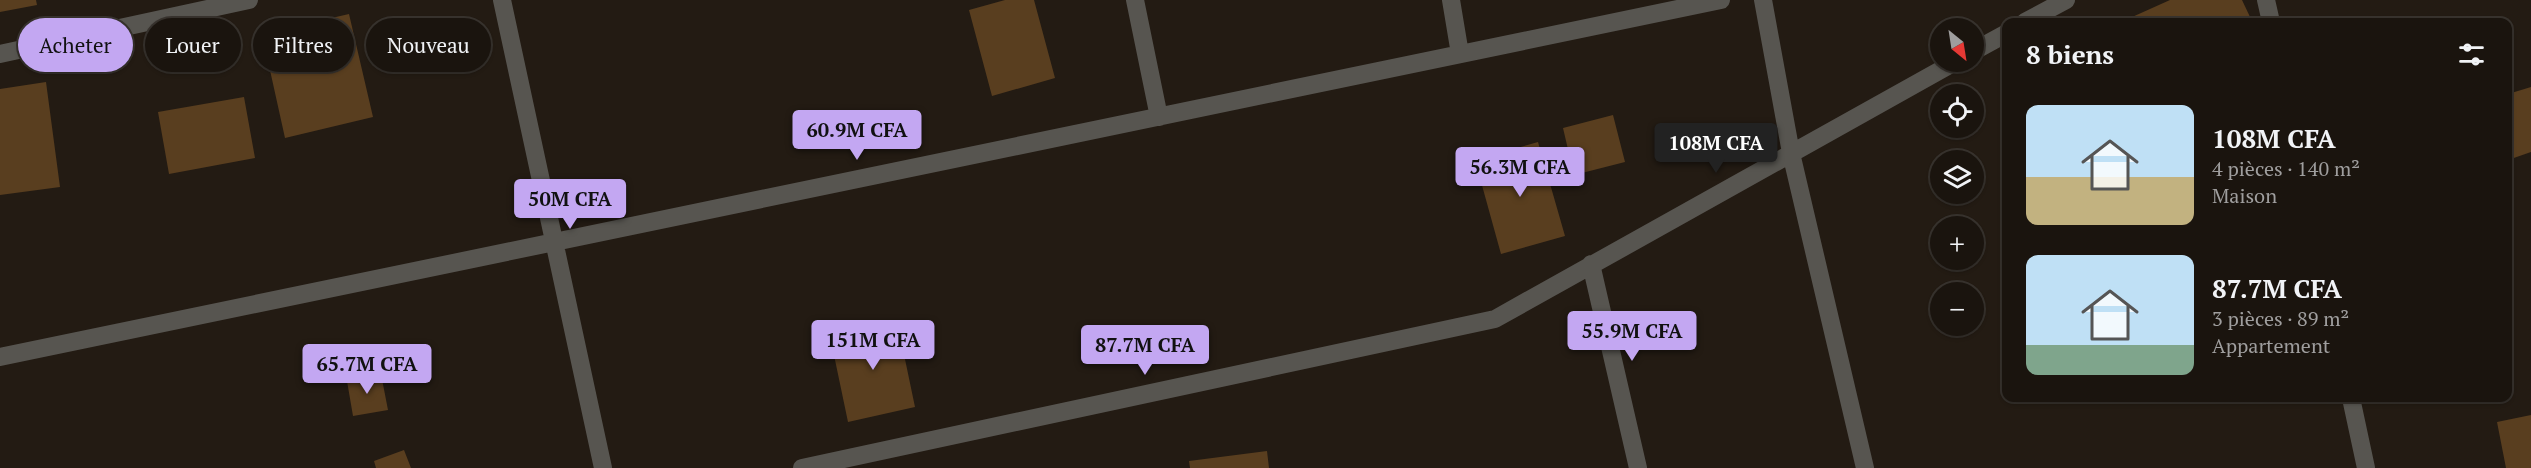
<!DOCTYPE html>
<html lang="fr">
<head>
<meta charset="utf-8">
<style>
  body { margin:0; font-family:"PT Serif",serif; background:#231d17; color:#f1f3f6; height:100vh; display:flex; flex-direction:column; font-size:22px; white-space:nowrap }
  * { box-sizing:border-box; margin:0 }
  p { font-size:20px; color:#9f9e9e }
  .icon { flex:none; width:33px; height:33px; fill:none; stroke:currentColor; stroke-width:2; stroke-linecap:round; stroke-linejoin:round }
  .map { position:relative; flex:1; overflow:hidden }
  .drawer { position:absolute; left:2002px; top:18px; width:510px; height:384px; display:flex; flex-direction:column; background:#1a140e; border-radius:12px; box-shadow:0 2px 4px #0004,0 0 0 2px #38332e }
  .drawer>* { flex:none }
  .hud { position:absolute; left:18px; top:18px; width:570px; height:54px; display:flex; gap:12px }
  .needle { width:39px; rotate:150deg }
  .buttons { position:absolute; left:1930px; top:18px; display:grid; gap:12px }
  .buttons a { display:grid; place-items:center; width:54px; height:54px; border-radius:50%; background:#1a140e; box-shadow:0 2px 4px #0004,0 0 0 2px #38332e; font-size:30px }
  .price { position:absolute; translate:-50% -51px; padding:0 14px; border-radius:6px; background:#c3a7f2; color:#111; font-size:20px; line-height:39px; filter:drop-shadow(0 2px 3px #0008) }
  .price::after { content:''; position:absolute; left:50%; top:36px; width:18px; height:14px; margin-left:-9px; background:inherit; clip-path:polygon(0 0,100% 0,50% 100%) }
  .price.active { background:#222; color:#fff }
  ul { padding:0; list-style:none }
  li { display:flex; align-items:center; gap:18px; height:150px; padding:0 24px }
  li span { display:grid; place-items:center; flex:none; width:168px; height:120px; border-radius:12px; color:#555 }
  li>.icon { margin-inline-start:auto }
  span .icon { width:72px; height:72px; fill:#fffc; stroke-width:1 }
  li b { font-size:26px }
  h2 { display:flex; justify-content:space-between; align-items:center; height:72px; padding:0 24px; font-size:26px }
  .chip { padding:0 21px; border-radius:27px; background:#1a140e; box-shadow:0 2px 4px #0004,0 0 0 2px #38332e; font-size:21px; line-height:54px }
  .chip.active { background:#c3a7f2; color:#111 }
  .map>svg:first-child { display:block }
  .building { fill:#593e1f }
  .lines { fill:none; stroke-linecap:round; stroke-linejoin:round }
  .street { stroke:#575550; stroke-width:18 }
</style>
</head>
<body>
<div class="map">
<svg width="2531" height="468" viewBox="0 0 2531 468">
  <rect width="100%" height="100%" fill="#231b13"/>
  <path class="building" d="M 0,0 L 36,0 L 37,5 L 0,12 Z
    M 1005,0 L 1034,0 L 1055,78 L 992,96 L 969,10 Z
    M 2170,0 L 2242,0 L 2251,19 L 2244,22 L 2121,22 Z
    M 349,14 L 373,117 L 285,138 L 262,34 Z
    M 46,82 L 60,187 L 0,195 L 0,89 Z
    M 2531,87 L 2531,152 L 2508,160 L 2508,94 Z
    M 244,97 L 255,158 L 169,174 L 158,112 Z
    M 1613,115 L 1625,162 L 1574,175 L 1563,128 Z
    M 1538,142 L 1565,236 L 1501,254 L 1475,160 Z
    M 897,321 L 915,407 L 848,422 L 830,336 Z
    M 381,374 L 388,410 L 353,416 L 347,381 Z
    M 2531,415 L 2531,468 L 2506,468 L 2497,422 Z
    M 404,450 L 411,468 L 376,468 L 374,461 Z
    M 1267,451 L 1269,468 L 1190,468 L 1189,461 Z"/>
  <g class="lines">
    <path class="street" d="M 502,0 L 603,468
      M 1135,0 L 1159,117
      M 1451,0 L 1460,54
      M 1763,0 L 1791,153 L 1865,468
      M 2266,0 L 2271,22
      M 2025,22 L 2066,0
      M 1974,51 L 2007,33
      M 0,54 L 249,0
      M 1591,264 L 1638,468
      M 0,357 L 1721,0
      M 2351,398 L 2366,468
      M 802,468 L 1495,319 L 1955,62"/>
  </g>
</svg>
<div class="buttons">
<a><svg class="needle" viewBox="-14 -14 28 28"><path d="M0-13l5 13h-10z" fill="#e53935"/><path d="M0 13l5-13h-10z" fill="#9f9e9e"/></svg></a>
<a><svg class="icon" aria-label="locate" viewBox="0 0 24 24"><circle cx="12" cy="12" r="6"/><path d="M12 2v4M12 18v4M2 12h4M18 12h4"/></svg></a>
<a><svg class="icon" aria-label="layers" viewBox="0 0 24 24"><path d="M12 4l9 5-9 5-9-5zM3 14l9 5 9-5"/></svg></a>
<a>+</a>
<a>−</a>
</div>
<b class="price" style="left:857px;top:161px">60.9M CFA</b>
<b class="price active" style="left:1716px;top:174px">108M CFA</b>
<b class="price" style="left:1520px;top:198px">56.3M CFA</b>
<b class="price" style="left:570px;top:230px">50M CFA</b>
<b class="price" style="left:1632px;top:362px">55.9M CFA</b>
<b class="price" style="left:873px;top:371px">151M CFA</b>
<b class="price" style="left:1145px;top:376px">87.7M CFA</b>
<b class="price" style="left:367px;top:395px">65.7M CFA</b>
<div class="hud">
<a class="chip active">Acheter</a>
<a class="chip">Louer</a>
<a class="chip">Filtres</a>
<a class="chip">Nouveau</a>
</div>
<section class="drawer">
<h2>8 biens<svg class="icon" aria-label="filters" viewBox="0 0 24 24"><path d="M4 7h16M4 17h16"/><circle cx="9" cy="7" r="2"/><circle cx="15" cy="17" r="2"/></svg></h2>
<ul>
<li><span style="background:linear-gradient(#bfe0f5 60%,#c2b280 0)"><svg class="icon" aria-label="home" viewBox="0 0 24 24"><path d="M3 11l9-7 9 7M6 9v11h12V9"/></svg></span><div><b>108M CFA</b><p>4 pièces · 140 m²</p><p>Maison</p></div></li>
<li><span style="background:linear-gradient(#bfe0f5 75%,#7fa58c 0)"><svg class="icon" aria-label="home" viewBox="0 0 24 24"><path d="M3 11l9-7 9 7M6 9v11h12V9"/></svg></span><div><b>87.7M CFA</b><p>3 pièces · 89 m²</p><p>Appartement</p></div></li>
</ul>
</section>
</div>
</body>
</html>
